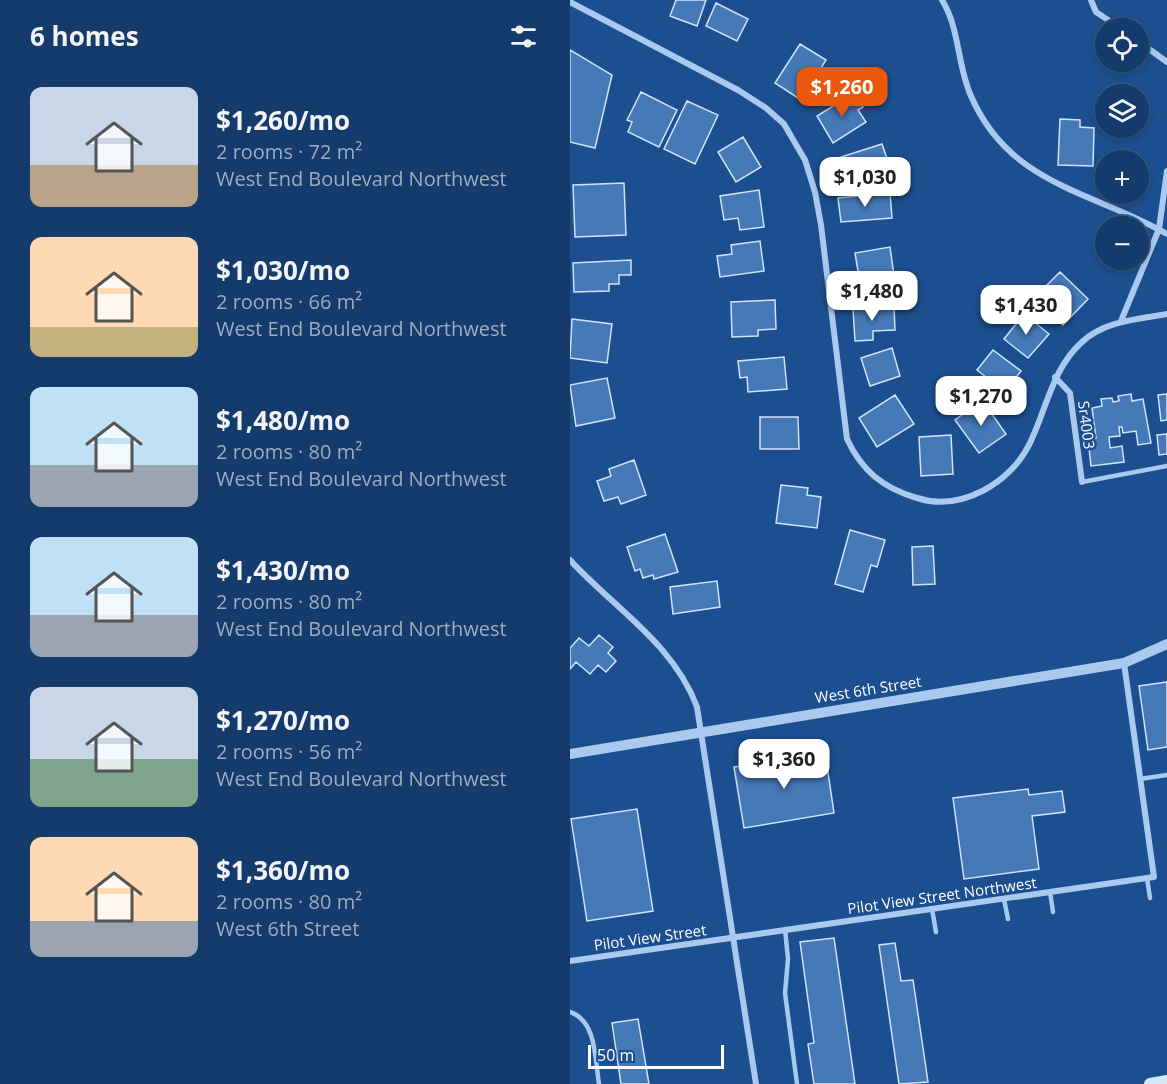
<!DOCTYPE html>
<html lang="en">
<head>
<meta charset="utf-8">
<style>
  body { margin:0; font-family:"Open Sans",sans-serif; background:#214673; color:#f1f3f6; height:100vh; display:flex; flex-direction:column; font-size:22px; white-space:nowrap }
  * { box-sizing:border-box; margin:0 }
  p { font-size:20px; color:#9dadc1 }
  .icon { flex:none; width:33px; height:33px; fill:none; stroke:currentColor; stroke-width:2; stroke-linecap:round; stroke-linejoin:round }
  .map { position:relative; flex:1; overflow:hidden }
  .drawer { display:flex; flex-direction:column; background:#143b6b; width:570px }
  .drawer>* { flex:none }
  .tools { position:absolute; left:525px; top:18px; display:grid; gap:12px }
  .tools a { display:grid; place-items:center; width:54px; height:54px; border-radius:50%; background:#143b6b; box-shadow:0 3px 9px #0003,0 0 0 2px #33557e; font-size:30px }
  .scale { position:absolute; left:18px; bottom:15px; width:136px; box-sizing:border-box; padding-left:6px; border:3px solid #fff; border-top:0; font-size:16px; line-height:21px; white-space:nowrap; color:#fff; -webkit-text-stroke:4px #1b4f8f; paint-order:stroke }
  .price { position:absolute; translate:-50% -51px; padding:0 14px; border-radius:12px; background:#fff; color:#222; font-size:20px; line-height:39px; filter:drop-shadow(0 2px 3px #0008) }
  .price::after { content:''; position:absolute; left:50%; top:36px; width:18px; height:14px; margin-left:-9px; background:inherit; clip-path:polygon(0 0,100% 0,50% 100%) }
  .price.active { background:#ea580c; color:#fff }
  ul { padding:0; list-style:none }
  li { display:flex; align-items:center; gap:18px; height:150px; padding:0 30px }
  li span { display:grid; place-items:center; flex:none; width:168px; height:120px; border-radius:12px; color:#555 }
  li>.icon { margin-inline-start:auto }
  span .icon { width:72px; height:72px; fill:#fffc; stroke-width:1 }
  li b { font-size:26px }
  h2 { display:flex; justify-content:space-between; align-items:center; height:72px; padding:0 30px; font-size:26px }
  main { display:flex; flex:1; min-height:0 }
  .map>svg:first-child { display:block }
  .building { fill:#4478b7; stroke:#cfe3fa; stroke-width:1.5 }
  .lines { fill:none; stroke-linecap:round; stroke-linejoin:round }
  .service { stroke:#a9c9ee; stroke-width:4.5 }
  .minor { stroke:#a9c9ee; stroke-width:6 }
  .tertiary { stroke:#a9c9ee; stroke-width:10 }
  .secondary { stroke:#d6e6fa; stroke-width:12 }
  .labels { text-anchor:middle; dominant-baseline:central; stroke-width:5; stroke-linejoin:round; paint-order:stroke }
  .street-label { font-size:15px; fill:#fff; stroke:#1b4f8f }
</style>
</head>
<body>
<main>
<section class="drawer">
<h2>6 homes<svg class="icon" aria-label="filters" viewBox="0 0 24 24"><path d="M4 7h16M4 17h16"/><circle cx="9" cy="7" r="2"/><circle cx="15" cy="17" r="2"/></svg></h2>
<ul>
<li><span style="background:linear-gradient(#c9d6e8 65%,#b9a48a 0)"><svg class="icon" aria-label="home" viewBox="0 0 24 24"><path d="M3 11l9-7 9 7M6 9v11h12V9"/></svg></span><div><b>$1,260/mo</b><p>2 rooms · 72 m²</p><p>West End Boulevard Northwest</p></div></li>
<li><span style="background:linear-gradient(#ffd9b3 75%,#c2b280 0)"><svg class="icon" aria-label="home" viewBox="0 0 24 24"><path d="M3 11l9-7 9 7M6 9v11h12V9"/></svg></span><div><b>$1,030/mo</b><p>2 rooms · 66 m²</p><p>West End Boulevard Northwest</p></div></li>
<li><span style="background:linear-gradient(#bfe0f5 65%,#9aa5b1 0)"><svg class="icon" aria-label="home" viewBox="0 0 24 24"><path d="M3 11l9-7 9 7M6 9v11h12V9"/></svg></span><div><b>$1,480/mo</b><p>2 rooms · 80 m²</p><p>West End Boulevard Northwest</p></div></li>
<li><span style="background:linear-gradient(#bfe0f5 65%,#9aa5b1 0)"><svg class="icon" aria-label="home" viewBox="0 0 24 24"><path d="M3 11l9-7 9 7M6 9v11h12V9"/></svg></span><div><b>$1,430/mo</b><p>2 rooms · 80 m²</p><p>West End Boulevard Northwest</p></div></li>
<li><span style="background:linear-gradient(#c9d6e8 60%,#7fa58c 0)"><svg class="icon" aria-label="home" viewBox="0 0 24 24"><path d="M3 11l9-7 9 7M6 9v11h12V9"/></svg></span><div><b>$1,270/mo</b><p>2 rooms · 56 m²</p><p>West End Boulevard Northwest</p></div></li>
<li><span style="background:linear-gradient(#ffd9b3 70%,#9aa5b1 0)"><svg class="icon" aria-label="home" viewBox="0 0 24 24"><path d="M3 11l9-7 9 7M6 9v11h12V9"/></svg></span><div><b>$1,360/mo</b><p>2 rooms · 80 m²</p><p>West 6th Street</p></div></li>
</ul>
</section>
<div class="map">
<svg width="597" height="1084" viewBox="0 0 597 1084">
  <rect width="100%" height="100%" fill="#1b4f8f"/>
  <path class="building" d="M 106,0 L 136,0 L 127,26 L 100,16 Z
    M 146,3 L 178,19 L 167,41 L 136,26 Z
    M 230,44 L 256,60 L 231,100 L 205,83 Z
    M 0,50 L 42,75 L 25,148 L 0,142 Z
    M 71,92 L 107,110 L 89,147 L 58,132 L 62,122 L 57,120 Z
    M 284,93 L 293,107 L 288,110 L 296,122 L 263,143 L 247,116 Z
    M 117,101 L 148,115 L 125,164 L 94,149 Z
    M 490,119 L 510,120 L 510,127 L 524,128 L 523,166 L 488,165 Z
    M 173,137 L 191,167 L 166,182 L 148,152 Z
    M 312,144 L 320,167 L 276,182 L 268,158 Z
    M 54,183 L 56,235 L 5,237 L 3,185 Z
    M 189,190 L 194,227 L 170,230 L 168,218 L 154,220 L 150,196 Z
    M 320,193 L 322,218 L 271,222 L 268,198 Z
    M 190,241 L 194,271 L 150,277 L 147,256 L 162,254 L 161,245 Z
    M 320,247 L 325,283 L 291,289 L 285,253 Z
    M 61,260 L 61,275 L 49,275 L 49,284 L 39,284 L 39,291 L 4,292 L 3,263 Z
    M 490,272 L 518,299 L 493,325 L 464,298 Z
    M 205,300 L 206,329 L 188,330 L 188,336 L 162,337 L 161,302 Z
    M 324,308 L 325,330 L 303,331 L 303,340 L 285,341 L 283,309 Z
    M 454,314 L 479,334 L 458,358 L 434,339 Z
    M 2,319 L 42,324 L 37,363 L 0,358 Z
    M 322,348 L 330,376 L 300,386 L 291,358 Z
    M 423,350 L 451,371 L 435,392 L 407,370 Z
    M 214,357 L 217,389 L 178,392 L 177,377 L 170,378 L 168,361 Z
    M 37,378 L 45,418 L 6,426 L 0,385 Z
    M 561,394 L 562,401 L 573,399 L 581,443 L 568,445 L 566,431 L 553,433 L 552,427 L 549,427 L 550,436 L 539,437 L 540,448 L 552,446 L 554,462 L 521,466 L 518,439 L 526,438 L 522,408 L 532,406 L 531,399 L 542,398 L 543,402 L 549,401 L 548,396 Z
    M 597,394 L 597,420 L 591,421 L 588,395 Z
    M 325,395 L 344,424 L 307,447 L 289,418 Z
    M 412,400 L 436,434 L 409,453 L 385,420 Z
    M 190,417 L 228,417 L 229,449 L 190,449 Z
    M 597,434 L 597,454 L 589,455 L 587,435 Z
    M 381,435 L 383,474 L 351,476 L 349,437 Z
    M 64,460 L 76,495 L 51,504 L 48,497 L 34,501 L 27,481 L 41,476 L 39,469 Z
    M 211,485 L 238,488 L 237,495 L 251,497 L 247,528 L 206,523 Z
    M 280,530 L 315,540 L 307,567 L 301,565 L 293,592 L 265,584 Z
    M 95,534 L 108,572 L 84,579 L 83,575 L 73,578 L 70,569 L 65,571 L 57,547 Z
    M 363,546 L 365,584 L 343,585 L 342,547 Z
    M 147,581 L 150,607 L 103,614 L 100,587 Z
    M 29,635 L 43,647 L 38,653 L 46,661 L 36,672 L 28,665 L 20,674 L 6,662 L 0,669 L 0,648 L 9,638 L 19,646 Z
    M 597,682 L 597,747 L 578,750 L 569,686 Z
    M 255,752 L 264,813 L 174,828 L 164,767 Z
    M 458,789 L 459,795 L 492,791 L 495,812 L 462,816 L 469,869 L 394,879 L 383,798 Z
    M 67,809 L 83,911 L 17,921 L 1,819 Z
    M 264,938 L 285,1084 L 244,1084 L 238,1044 L 244,1043 L 230,942 Z
    M 325,943 L 331,981 L 343,980 L 358,1082 L 329,1084 L 309,945 Z
    M 68,1019 L 79,1084 L 51,1084 L 42,1023 Z"/>
  <g class="lines">
    <path class="service" d="M 512,482 L 597,466
      M 570,779 L 597,775
      M 577,878 L 580,898
      M 480,892 L 483,912
      M 434,899 L 438,919
      M 362,909 L 366,932
      M 215,929 L 218,959 L 215,993 L 227,1084
      M 0,1012 C 27,1021 25,1060 29,1084"/>
    <path class="minor" d="M 372,0 C 390,29 387,65 401,96 C 440,186 523,191 597,234
      M 521,0 L 526,12 L 550,28
      M 0,2 L 168,90 L 196,108 L 214,124 L 235,160 L 245,192 L 251,225 L 277,439 C 292,471 313,488 347,498 C 391,512 441,483 460,443 C 477,408 482,369 512,342 C 534,321 568,319 597,314
      M 568,41 L 597,62
      M 551,321 L 589,229 L 597,171
      M 485,377 L 500,393 L 512,482
      M 0,560 C 43,607 104,644 127,707 L 186,1084
      M 0,961 L 584,877 L 554,663"/>
    <path class="tertiary" d="M 0,754 L 554,663 L 597,644"/>
    <path class="secondary" d="M 580,1084 L 597,1081"/>
  </g>
  <g class="labels">
    <g class="street-label">
      <text transform="translate(517 425) rotate(83)">Sr4003</text>
      <text transform="translate(298 689) rotate(-9)">West 6th Street</text>
      <text transform="translate(372 895) rotate(-8)">Pilot View Street Northwest</text>
      <text transform="translate(80 937) rotate(-8)">Pilot View Street</text>
    </g>
  </g>
</svg>
<div class="tools">
<a><svg class="icon" aria-label="locate" viewBox="0 0 24 24"><circle cx="12" cy="12" r="6"/><path d="M12 2v4M12 18v4M2 12h4M18 12h4"/></svg></a>
<a><svg class="icon" aria-label="layers" viewBox="0 0 24 24"><path d="M12 4l9 5-9 5-9-5zM3 14l9 5 9-5"/></svg></a>
<a>+</a>
<a>−</a>
</div>
<div class="scale">50 m</div>
<b class="price active" style="left:272px;top:118px">$1,260</b>
<b class="price" style="left:295px;top:208px">$1,030</b>
<b class="price" style="left:302px;top:322px">$1,480</b>
<b class="price" style="left:456px;top:336px">$1,430</b>
<b class="price" style="left:411px;top:427px">$1,270</b>
<b class="price" style="left:214px;top:790px">$1,360</b>
</div>
</main>
</body>
</html>
